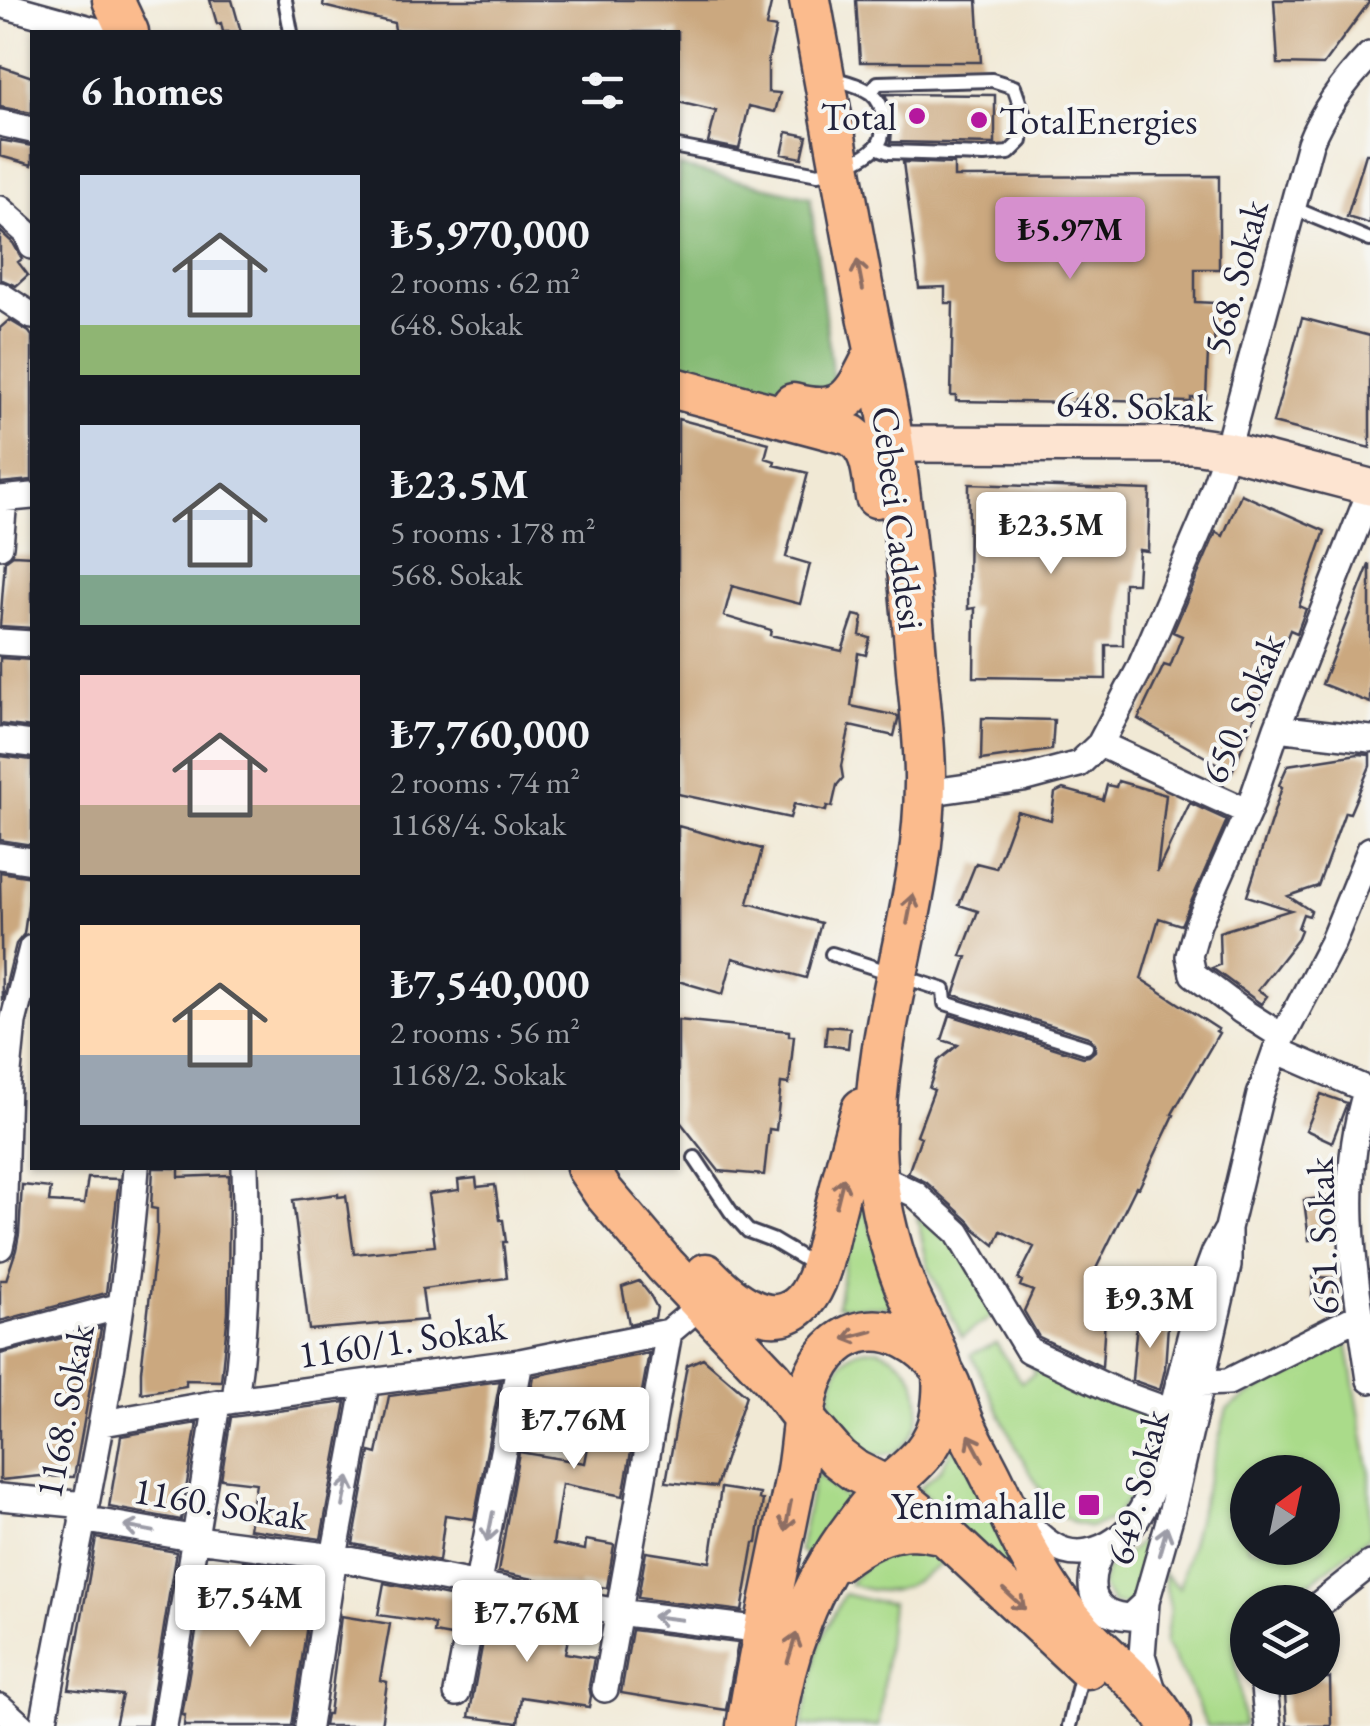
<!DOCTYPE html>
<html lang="en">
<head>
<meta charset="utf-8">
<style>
  body { margin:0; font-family:"EB Garamond",serif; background:#20242c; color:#f1f3f6; height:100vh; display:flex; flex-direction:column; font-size:38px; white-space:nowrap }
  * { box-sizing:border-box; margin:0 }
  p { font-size:32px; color:#9ea1a6 }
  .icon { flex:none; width:55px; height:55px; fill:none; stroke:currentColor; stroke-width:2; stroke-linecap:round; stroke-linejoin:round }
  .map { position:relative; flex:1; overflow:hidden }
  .details { position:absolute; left:30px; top:30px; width:650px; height:1140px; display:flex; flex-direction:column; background:#171b24; border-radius:0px; box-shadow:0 2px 8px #0004 }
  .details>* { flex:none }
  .needle { width:65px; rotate:33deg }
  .fabs { position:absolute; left:1230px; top:1455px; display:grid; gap:20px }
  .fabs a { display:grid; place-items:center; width:110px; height:110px; border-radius:50%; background:#171b24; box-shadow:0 2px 8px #0004; font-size:50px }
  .price { position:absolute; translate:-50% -85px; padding:0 22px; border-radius:10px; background:#fff; color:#222; font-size:32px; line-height:65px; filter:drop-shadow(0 2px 5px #0008) }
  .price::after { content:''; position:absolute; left:50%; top:60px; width:30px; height:22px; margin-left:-15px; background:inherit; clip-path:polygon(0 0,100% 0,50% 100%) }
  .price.active { background:#d690ce; color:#111 }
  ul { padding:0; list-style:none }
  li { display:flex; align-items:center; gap:30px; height:250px; padding:0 50px }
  li span { display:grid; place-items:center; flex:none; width:280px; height:200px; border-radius:0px; color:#555 }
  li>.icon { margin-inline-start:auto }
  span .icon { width:120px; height:120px; fill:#fffc; stroke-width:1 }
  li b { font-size:42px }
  h2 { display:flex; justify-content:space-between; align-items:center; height:120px; padding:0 50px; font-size:42px }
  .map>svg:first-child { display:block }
  .green { fill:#aadb8a; stroke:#667e62; stroke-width:2.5; fill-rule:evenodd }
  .forest { fill:#87bb76; stroke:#546e58; stroke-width:2.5 }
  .building { fill:#cba87f }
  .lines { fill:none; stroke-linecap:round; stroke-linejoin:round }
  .lane-casing { stroke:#414052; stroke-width:18 }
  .street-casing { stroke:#414052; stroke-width:30 }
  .secondary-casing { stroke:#414052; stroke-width:40 }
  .primary-casing { stroke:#414052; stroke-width:45 }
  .lane { stroke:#fff; stroke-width:12 }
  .street { stroke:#fff; stroke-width:25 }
  .secondary { stroke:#fde4d1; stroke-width:35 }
  .primary { stroke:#fbbb8d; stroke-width:40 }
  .oneway { stroke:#8e6e64 }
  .oneway2 { stroke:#9c9ca7 }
  .poi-dot { fill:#b5179e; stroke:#f6f6f2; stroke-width:4 }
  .labels { text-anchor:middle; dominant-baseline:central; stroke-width:8; stroke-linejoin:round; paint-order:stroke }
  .poi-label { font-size:38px; fill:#22223b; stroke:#f6f6f2; text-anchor:end }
  .street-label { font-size:38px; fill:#22223b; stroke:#f6f6f2 }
</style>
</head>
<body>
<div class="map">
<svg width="1370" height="1726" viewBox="0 0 1370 1726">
  <rect width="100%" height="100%" fill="#f6f6f2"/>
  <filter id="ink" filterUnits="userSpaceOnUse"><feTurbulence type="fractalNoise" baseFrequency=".01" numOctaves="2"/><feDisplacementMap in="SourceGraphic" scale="20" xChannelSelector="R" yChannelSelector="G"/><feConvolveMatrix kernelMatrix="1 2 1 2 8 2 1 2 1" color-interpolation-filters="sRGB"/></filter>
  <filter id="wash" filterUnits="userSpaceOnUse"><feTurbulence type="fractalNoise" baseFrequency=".0048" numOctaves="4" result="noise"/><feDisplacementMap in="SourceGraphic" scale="40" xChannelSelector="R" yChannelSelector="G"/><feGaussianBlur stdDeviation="2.25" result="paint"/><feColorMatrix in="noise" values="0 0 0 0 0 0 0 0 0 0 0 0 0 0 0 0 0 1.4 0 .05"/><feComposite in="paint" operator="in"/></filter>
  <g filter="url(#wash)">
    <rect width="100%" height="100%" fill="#f1e9d5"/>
    <path class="green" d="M 858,1187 L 897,1307 L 837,1306 Z
      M 917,1217 L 958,1246 L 1001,1310 L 962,1337 L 928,1266 Z
      M 1346,1336 L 1370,1474 L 1370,1536 L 1285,1602 L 1248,1602 L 1247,1632 L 1234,1643 L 1244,1726 L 1207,1726 L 1188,1684 L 1165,1644 L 1170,1608 L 1163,1573 L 1179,1588 L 1227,1409 ZM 1248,1472 L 1322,1472 L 1322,1548 L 1248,1548 Z
      M 996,1343 L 1021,1382 L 1035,1373 L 1025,1357 L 1151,1417 L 1131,1495 L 1112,1520 L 1090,1527 L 1075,1523 L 1052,1510 L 1018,1451 L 971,1354 Z
      M 878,1349 C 888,1353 897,1357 904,1365 C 924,1385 924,1422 906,1443 C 890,1462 862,1456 846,1439 C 824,1416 825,1366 856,1352 C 861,1349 872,1349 878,1349 Z
      M 956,1442 L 1024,1572 L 1010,1579 L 919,1489 L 940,1470 Z
      M 815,1473 L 850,1501 L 812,1560 L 799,1550 Z
      M 1153,1527 L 1136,1600 L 1127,1606 L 1113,1604 L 1102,1587 L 1106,1570 L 1134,1548 Z
      M 902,1547 L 923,1551 L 943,1563 C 905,1588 895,1600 849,1584 C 864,1563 879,1555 902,1547 Z
      M 844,1594 L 868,1600 L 891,1603 L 879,1726 L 802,1726 L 817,1653 L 823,1635 Z"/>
    <path class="forest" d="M 678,166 L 810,197 L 833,378 L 824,396 L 802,398 L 678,364 Z"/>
    <g id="blocks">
      <path class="building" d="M 210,0 L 232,0 L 241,32 L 223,32 L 221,23 L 217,24 Z
        M 324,0 L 772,0 L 766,26 L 776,28 L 768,61 L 768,92 L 780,93 L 775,112 L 749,106 L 739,149 L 708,143 L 716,111 L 678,102 L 678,32 L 401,32 L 395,30 L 394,23 L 323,6 Z
        M 856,0 L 977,0 L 981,62 L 860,62 Z
        M 1274,0 L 1370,0 L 1370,1 L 1323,65 L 1278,64 Z
        M 0,66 L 32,77 L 32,113 L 0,107 Z
        M 885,94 L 995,95 L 995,144 L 891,142 L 893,114 Z
        M 787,132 L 807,136 L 802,158 L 782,154 Z
        M 0,140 L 32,146 L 32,165 L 0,156 Z
        M 1366,154 L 1370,154 L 1370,224 L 1347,217 Z
        M 903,162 L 954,164 L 954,177 L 1219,176 L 1219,269 L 1195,269 L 1195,302 L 1215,303 L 1214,352 L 1208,352 L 1206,398 L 1191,398 L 1191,402 L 1075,399 L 1074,403 L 956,401 L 956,396 L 951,396 L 953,303 L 945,303 L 945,287 L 919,288 Z
        M 0,231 L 13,243 L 22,259 L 18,262 L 28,275 L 16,286 L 0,279 Z
        M 1302,318 L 1370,336 L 1370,448 L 1273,423 Z
        M 9,320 L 29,332 L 32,336 L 32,480 L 0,483 L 0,328 Z
        M 678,419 L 769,443 L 765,458 L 775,461 L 774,465 L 808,473 L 786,557 L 810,564 L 800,604 L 732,586 L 724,616 L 771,630 L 770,635 L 842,651 L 854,615 L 863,617 L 860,635 L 870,638 L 866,655 L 858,653 L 851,706 L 898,716 L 898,719 L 894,736 L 850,726 L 841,766 L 843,778 L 837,785 L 832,807 L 827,806 L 826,811 L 794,804 L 790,818 L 678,794 Z
        M 969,484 L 1150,490 L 1148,551 L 1139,550 L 1137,583 L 1124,583 L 1123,645 L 1106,645 L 1106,679 L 974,677 L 975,608 L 968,609 Z
        M 1241,494 L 1325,531 L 1299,606 L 1306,609 L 1297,633 L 1290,630 L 1232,772 L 1138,719 L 1164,665 L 1170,667 L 1182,636 L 1173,632 L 1216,532 L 1223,536 Z
        M 13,555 L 32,556 L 32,628 L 0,626 L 5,561 Z
        M 1369,565 L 1370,565 L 1370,703 L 1322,684 Z
        M 0,658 L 32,660 L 32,728 L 0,724 Z
        M 982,718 L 1054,720 L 1052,750 L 981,760 Z
        M 1358,754 L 1370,755 L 1370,766 L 1350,813 L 1345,812 L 1318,886 L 1288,896 L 1311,911 L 1309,916 L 1303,914 L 1298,928 L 1301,930 L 1297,940 L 1258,990 L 1267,996 L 1261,1004 L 1212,968 L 1220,965 L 1219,932 L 1291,910 L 1247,896 L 1282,787 L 1279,785 L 1288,765 Z
        M 0,756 L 32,760 L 32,845 L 0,840 Z
        M 1118,781 L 1166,795 L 1157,872 L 1190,803 L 1227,820 L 1181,925 L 1159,918 L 1141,979 L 1218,1029 L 1216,1031 L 1219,1033 L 1172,1114 L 1174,1115 L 1139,1188 L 1136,1187 L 1086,1289 L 1106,1301 L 1102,1367 L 1039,1337 L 1024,1311 L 1033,1291 L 1020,1286 L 1022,1281 L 1018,1279 L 1034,1247 L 1001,1231 L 995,1245 L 975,1229 L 969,1221 L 926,1182 L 908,1173 L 921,1137 L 917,1135 L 934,1090 L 929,1088 L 938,1061 L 958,1045 L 942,1040 L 950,1015 L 1083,1057 L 1089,1056 L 1095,1051 L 1095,1044 L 1089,1037 L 954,995 L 967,957 L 961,956 L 978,911 L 959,905 L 976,863 L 996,868 L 1017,811 L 1051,820 L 1055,793 L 1063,789 L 1103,800 L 1107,785 L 1116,787 Z
        M 678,826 L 762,849 L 748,903 L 821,923 L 806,978 L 733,958 L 723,994 L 678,981 Z
        M 0,872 L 32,877 L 24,934 L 16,944 L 2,1001 Z
        M 678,1020 L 789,1031 L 789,1036 L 794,1036 L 789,1084 L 781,1083 L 776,1130 L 769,1129 L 764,1175 L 719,1171 L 678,1119 Z
        M 827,1026 L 850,1028 L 848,1048 L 825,1045 Z
        M 1321,1094 L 1347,1103 L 1332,1142 L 1306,1130 Z
        M 153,1168 L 179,1168 L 179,1177 L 229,1175 L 228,1312 L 221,1381 L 186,1380 L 186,1386 L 141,1393 L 141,1371 L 157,1234 L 157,1209 L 151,1208 Z
        M 88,1178 L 119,1179 L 106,1293 L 0,1321 L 0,1280 L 6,1280 L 16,1250 L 19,1234 L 22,1185 L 51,1188 L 49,1202 L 84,1204 Z
        M 476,1178 L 477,1187 L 495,1185 L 500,1220 L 503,1220 L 506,1242 L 503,1242 L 507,1278 L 422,1289 L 426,1320 L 309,1330 L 293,1200 L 338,1194 L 338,1197 L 346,1196 L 354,1254 L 435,1246 L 428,1194 L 459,1190 L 458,1180 Z
        M 1334,1196 L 1336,1237 L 1309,1240 L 1304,1200 Z
        M 1313,1277 L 1336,1278 L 1333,1298 L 1312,1296 Z
        M 639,1281 L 650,1295 L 657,1308 L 655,1318 L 629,1324 L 622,1287 Z
        M 1138,1310 L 1168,1325 L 1165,1369 L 1160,1390 L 1132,1380 Z
        M 101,1328 L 74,1477 L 41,1476 L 0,1480 L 0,1354 Z
        M 649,1353 L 623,1496 L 562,1484 L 553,1544 L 585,1550 L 586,1540 L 614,1545 L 607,1588 L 580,1584 L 579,1588 L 498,1572 L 519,1452 L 585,1463 L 594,1415 L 529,1402 L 534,1376 Z
        M 703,1358 L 746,1395 L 716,1487 L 666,1482 L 687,1365 Z
        M 500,1381 L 474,1519 L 445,1515 L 439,1561 L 353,1544 L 370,1452 L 377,1454 L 389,1396 Z
        M 346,1402 L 321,1539 L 249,1529 L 256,1483 L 221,1479 L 231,1417 Z
        M 197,1423 L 181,1520 L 109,1507 L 121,1436 Z
        M 721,1488 L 760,1494 L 759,1499 L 763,1500 L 757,1543 L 754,1543 L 742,1611 L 638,1598 L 646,1552 L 710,1562 Z
        M 96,1538 L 176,1552 L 148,1726 L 115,1726 L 122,1695 L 69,1689 Z
        M 243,1561 L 315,1571 L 292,1726 L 184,1726 L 185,1715 L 182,1715 L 203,1591 L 237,1598 Z
        M 384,1583 L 459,1598 L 451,1636 L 434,1633 L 435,1625 L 428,1622 L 378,1615 Z
        M 490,1604 L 572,1620 L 565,1653 L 594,1658 L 589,1686 L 591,1696 L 589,1707 L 521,1697 L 518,1723 L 469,1717 Z
        M 341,1616 L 390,1624 L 380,1680 L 387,1682 L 381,1726 L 324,1726 L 326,1714 L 329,1714 Z
        M 632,1630 L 738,1643 L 726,1710 L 621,1693 Z
        M 1284,1678 L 1330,1678 L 1331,1726 L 1287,1726 Z"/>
    </g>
  </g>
  <g filter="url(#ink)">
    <use href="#blocks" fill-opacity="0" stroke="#414052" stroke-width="2.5"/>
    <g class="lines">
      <defs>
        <path id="lane" d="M 285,0 L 291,32
          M 871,92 L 878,83 L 992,80 L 1014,87 L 1023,113 L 1021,141 L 1009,153 L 984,155 L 889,152 L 876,147
          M 678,147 L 818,174 C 837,168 861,162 876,147 C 882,141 883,134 883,126 C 886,91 860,86 832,78
          M 1293,208 L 1370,240
          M 832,954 L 944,990 L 945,1003 L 1086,1047
          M 695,1158 L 731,1212 L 748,1231 L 772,1240 L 814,1265
          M 1069,1726 L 1082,1673"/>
        <path id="street" d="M 0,4 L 101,32
          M 0,123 L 32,130
          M 0,209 L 27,233 L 32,246
          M 0,295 L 32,316
          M 0,499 L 32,496
          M 0,546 L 4,499
          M 0,642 L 32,644
          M 1277,728 L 1370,739
          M 0,740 L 32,744
          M 1100,744 L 1248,812 L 1277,728 L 1370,492
          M 925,793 L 1023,779 L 1079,764 L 1100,744 L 1140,668 L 1203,521 L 1227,450 L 1310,143 C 1323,110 1346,80 1370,55
          M 1248,812 L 1198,924 L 1189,956 L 1193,974 L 1242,1011 L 1283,1037
          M 0,856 L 32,861
          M 1276,1050 L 1370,1091
          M 1367,1089 C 1336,1185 1356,1283 1370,1380
          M 877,1176 L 915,1194 L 958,1233 L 1028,1350 L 1117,1392 L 1172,1412
          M 0,1247 L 3,1233 L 7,1082 L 13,1022 L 32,948
          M 0,1338 L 121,1306
          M 1201,1383 L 1228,1382 L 1361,1315
          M 235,1400 C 246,1323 248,1245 245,1168
          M 103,1423 L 235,1400 L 520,1362 L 669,1332 L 701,1305
          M 0,1497 L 86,1505
          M 1023,1518 C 1038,1537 1061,1558 1088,1552 C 1108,1548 1126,1535 1137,1518 C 1158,1486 1164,1444 1173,1407 C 1183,1364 1194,1322 1205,1279 L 1215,1252 L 1226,1232
          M 82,1519 L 197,1539 L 334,1557 L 617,1612 L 763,1630
          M 1103,1548 C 1085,1580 1086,1615 1130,1617 L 1146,1602
          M 1322,1602 L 1370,1564
          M 1263,1678 L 1268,1726
          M 605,1689 L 669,1332
          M 457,1693 L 520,1362
          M 1154,1694 L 1142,1655 L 1146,1602 L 1171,1514 L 1228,1266 L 1228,1228 L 1260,1095 L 1276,1050 L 1332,943 L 1370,850
          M 0,1707 L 21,1726
          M 43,1726 C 76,1540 123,1356 136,1168
          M 164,1726 L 217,1404
          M 308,1726 L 334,1557 L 366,1384"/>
        <path id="secondary" d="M 893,444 L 1192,445 L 1227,450 L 1370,487"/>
        <path id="primary" d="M 113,0 L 128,32
          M 678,389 L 851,435 C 873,450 872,472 876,497
          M 793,404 C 846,418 854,395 875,353
          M 587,1168 L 603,1192 L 665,1265 L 772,1378 L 805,1420 L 838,1458 L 855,1471 L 887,1487 L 943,1533 L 1087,1668
          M 706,1274 C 729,1298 772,1336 804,1301 C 822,1281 827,1239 834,1214 C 843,1179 851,1144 862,1109
          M 837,1561 C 857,1545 884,1530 911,1529 C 921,1529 933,1532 943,1533
          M 747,1726 C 760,1644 779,1563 795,1481 C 802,1450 801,1414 811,1384 C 834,1317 899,1315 940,1367 C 951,1382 956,1405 964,1423 C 972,1441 982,1458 991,1476 C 1005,1504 1016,1532 1031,1558 C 1046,1586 1066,1615 1089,1638 C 1117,1667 1150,1690 1170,1726
          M 775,1726 C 784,1654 810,1584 854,1526 C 864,1512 876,1497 889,1485 C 913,1465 936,1447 941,1414 C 943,1400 945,1383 942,1369 C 936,1345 915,1311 905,1286 C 888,1242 876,1193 875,1145 C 873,1021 926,903 925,778 C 925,742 920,706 917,670 C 911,595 904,520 893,445 C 885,391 872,338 862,285 C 844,190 828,95 810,0"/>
      </defs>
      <use href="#lane" class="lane-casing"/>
      <use href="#street" class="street-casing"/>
      <use href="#secondary" class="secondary-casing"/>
      <use href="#primary" class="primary-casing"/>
      <use href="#lane" class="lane"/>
      <use href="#street" class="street"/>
      <use href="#secondary" class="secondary"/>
      <use href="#primary" class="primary"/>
    </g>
    <defs><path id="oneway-shaft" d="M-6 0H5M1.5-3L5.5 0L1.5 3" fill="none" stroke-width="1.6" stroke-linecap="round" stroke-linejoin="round" transform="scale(2.5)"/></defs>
    <g class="oneway">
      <use href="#oneway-shaft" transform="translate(860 275) rotate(-101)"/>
      <use href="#oneway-shaft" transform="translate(910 909) rotate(-79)"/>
      <use href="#oneway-shaft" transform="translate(840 1192) rotate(-76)"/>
      <use href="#oneway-shaft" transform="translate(858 1335) rotate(165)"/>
      <use href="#oneway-shaft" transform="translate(976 1448) rotate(-118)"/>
      <use href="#oneway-shaft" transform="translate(788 1516) rotate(101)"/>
      <use href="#oneway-shaft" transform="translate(1014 1599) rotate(43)"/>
      <use href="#oneway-shaft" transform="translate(792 1648) rotate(-73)"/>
    </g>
    <g class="oneway2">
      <use href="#oneway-shaft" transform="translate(346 1492) rotate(-79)"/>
      <use href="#oneway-shaft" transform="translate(490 1527) rotate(101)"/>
      <use href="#oneway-shaft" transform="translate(139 1529) rotate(-170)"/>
      <use href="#oneway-shaft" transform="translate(1163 1541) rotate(-74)"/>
      <use href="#oneway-shaft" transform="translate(667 1618) rotate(-173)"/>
    </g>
  </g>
  <g class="poi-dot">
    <circle cx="917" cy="116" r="10"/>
    <circle cx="979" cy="120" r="10"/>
    <rect x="1077" y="1493" width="24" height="24" rx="5"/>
  </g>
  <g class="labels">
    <g class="poi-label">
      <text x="897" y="116">Total</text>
      <text x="999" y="120" text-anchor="start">TotalEnergies</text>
      <text x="1066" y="1505">Yenimahalle</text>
    </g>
    <g class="street-label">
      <text transform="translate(1235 277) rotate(-75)">568. Sokak</text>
      <text transform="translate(1135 405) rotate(2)">648. Sokak</text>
      <text transform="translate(899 518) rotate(83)">Cebeci Caddesi</text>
      <text transform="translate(1242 708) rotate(-67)">650. Sokak</text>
      <text transform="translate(1322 1236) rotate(-92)">651. Sokak</text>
      <text transform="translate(402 1340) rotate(-8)">1160/1. Sokak</text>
      <text transform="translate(64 1411) rotate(-79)">1168. Sokak</text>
      <text transform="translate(1137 1487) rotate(-76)">649. Sokak</text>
      <text transform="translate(221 1503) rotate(9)">1160. Sokak</text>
    </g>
  </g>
</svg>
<div class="fabs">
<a><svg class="needle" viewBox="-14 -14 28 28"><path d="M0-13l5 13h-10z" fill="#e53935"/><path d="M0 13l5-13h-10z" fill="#9ea1a6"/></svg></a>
<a><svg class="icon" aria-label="layers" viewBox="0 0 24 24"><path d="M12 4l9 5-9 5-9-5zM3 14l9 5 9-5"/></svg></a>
</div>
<b class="price active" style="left:1070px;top:282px">₺5.97M</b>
<b class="price" style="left:1051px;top:577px">₺23.5M</b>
<b class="price" style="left:1150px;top:1351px">₺9.3M</b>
<b class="price" style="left:574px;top:1472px">₺7.76M</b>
<b class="price" style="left:250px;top:1650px">₺7.54M</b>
<b class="price" style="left:527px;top:1665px">₺7.76M</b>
<section class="details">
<h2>6 homes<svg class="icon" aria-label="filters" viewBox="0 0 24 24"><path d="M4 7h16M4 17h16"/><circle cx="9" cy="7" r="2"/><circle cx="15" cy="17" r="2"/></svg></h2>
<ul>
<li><span style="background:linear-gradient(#c9d6e8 75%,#8fb573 0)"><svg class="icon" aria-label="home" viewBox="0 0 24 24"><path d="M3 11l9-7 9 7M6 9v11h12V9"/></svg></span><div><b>₺5,970,000</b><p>2 rooms · 62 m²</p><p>648. Sokak</p></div></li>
<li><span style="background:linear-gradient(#c9d6e8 75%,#7fa58c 0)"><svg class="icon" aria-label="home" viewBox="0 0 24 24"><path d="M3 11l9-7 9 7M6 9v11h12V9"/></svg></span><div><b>₺23.5M</b><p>5 rooms · 178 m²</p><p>568. Sokak</p></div></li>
<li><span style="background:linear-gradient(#f6c9c9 65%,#b9a48a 0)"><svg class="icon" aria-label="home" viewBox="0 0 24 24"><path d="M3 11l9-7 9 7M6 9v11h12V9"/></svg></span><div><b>₺7,760,000</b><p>2 rooms · 74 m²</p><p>1168/4. Sokak</p></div></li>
<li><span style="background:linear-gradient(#ffd9b3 65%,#9aa5b1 0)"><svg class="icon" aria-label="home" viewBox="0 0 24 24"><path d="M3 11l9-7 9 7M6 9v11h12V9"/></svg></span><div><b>₺7,540,000</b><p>2 rooms · 56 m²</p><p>1168/2. Sokak</p></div></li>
</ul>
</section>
</div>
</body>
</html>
